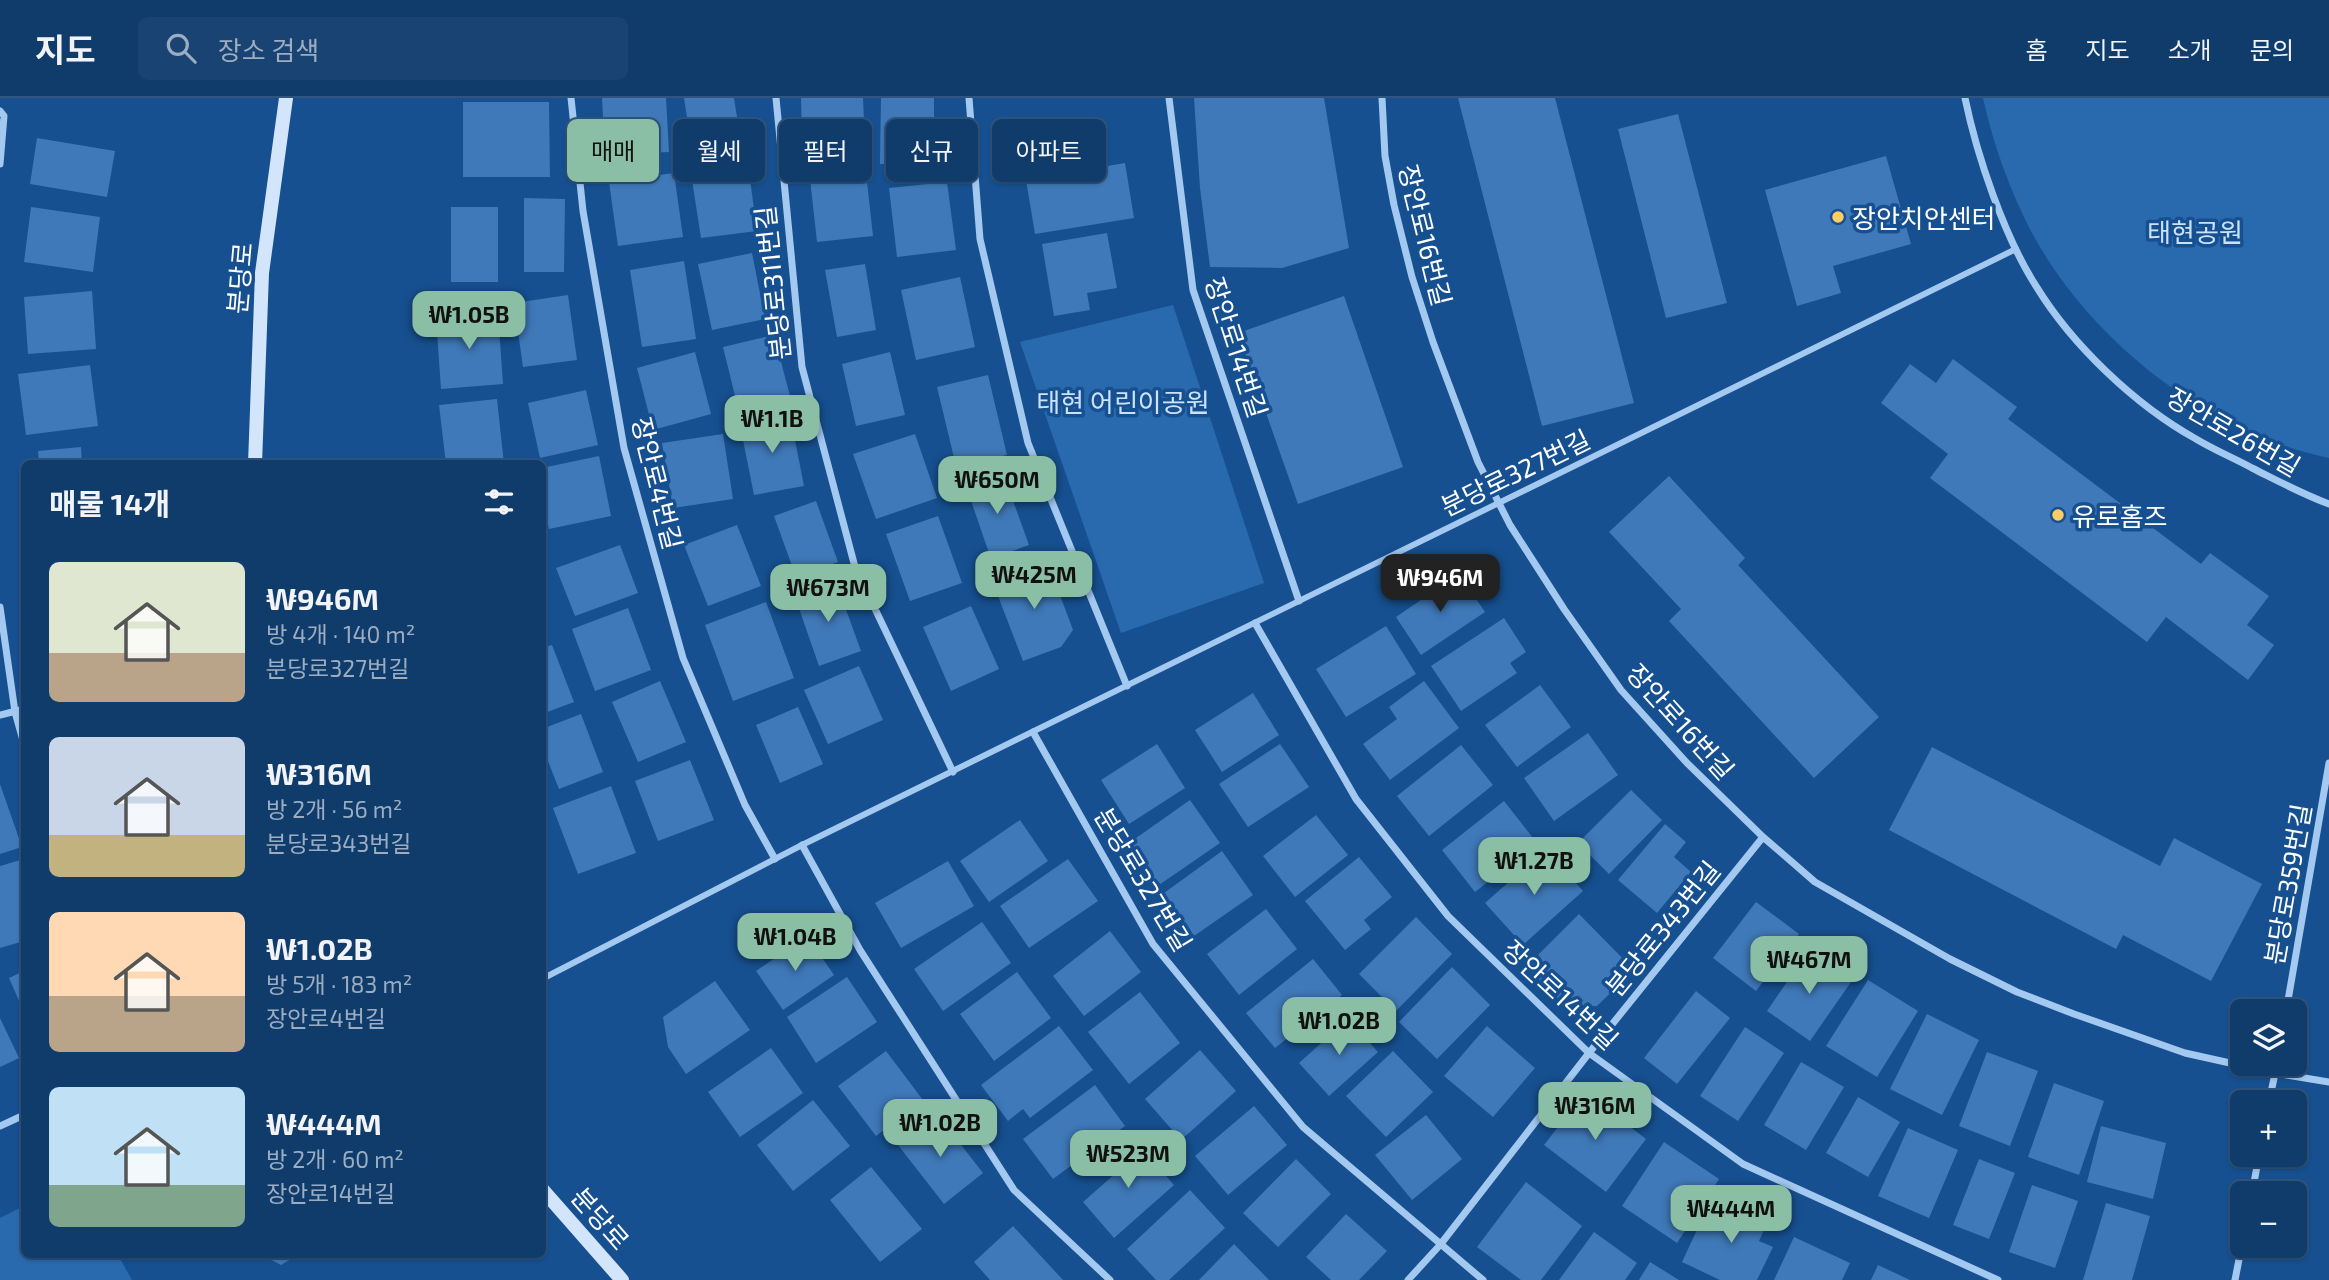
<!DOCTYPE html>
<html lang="ko">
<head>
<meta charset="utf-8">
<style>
  body { margin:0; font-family:"Exo 2","Noto Sans KR",sans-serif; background:#194372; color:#f1f3f6; height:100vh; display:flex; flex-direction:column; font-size:26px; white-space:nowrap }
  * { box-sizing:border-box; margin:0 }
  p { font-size:23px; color:#9cadc2 }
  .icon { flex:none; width:38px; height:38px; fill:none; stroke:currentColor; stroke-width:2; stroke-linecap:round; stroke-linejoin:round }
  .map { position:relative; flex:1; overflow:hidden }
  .panel { position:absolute; left:21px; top:362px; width:525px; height:798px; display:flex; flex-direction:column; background:#103c6c; border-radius:10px; box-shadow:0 2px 5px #0004,0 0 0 2px #30567f }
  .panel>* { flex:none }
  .hud { position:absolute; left:567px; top:21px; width:665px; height:63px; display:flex; gap:14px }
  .fabs { position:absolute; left:2230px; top:901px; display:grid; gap:14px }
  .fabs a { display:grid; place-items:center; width:77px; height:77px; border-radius:10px; background:#103c6c; box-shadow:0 2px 5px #0004,0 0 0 2px #30567f; font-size:35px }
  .price { position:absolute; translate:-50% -60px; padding:0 16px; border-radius:14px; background:#8abfa5; color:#111; font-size:23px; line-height:46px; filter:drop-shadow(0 2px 4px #0008) }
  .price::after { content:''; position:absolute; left:50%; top:42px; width:21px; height:16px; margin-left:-10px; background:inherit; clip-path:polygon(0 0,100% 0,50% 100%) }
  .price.selected { background:#222; color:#fff }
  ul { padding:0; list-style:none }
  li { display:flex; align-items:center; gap:21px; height:175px; padding:0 28px }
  li span { display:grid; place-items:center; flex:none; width:196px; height:140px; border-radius:10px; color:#555 }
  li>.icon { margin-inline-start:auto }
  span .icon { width:84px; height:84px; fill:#fffc; stroke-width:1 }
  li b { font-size:30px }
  h2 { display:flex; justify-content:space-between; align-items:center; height:84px; padding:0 28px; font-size:30px }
  .tag { padding:0 24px; border-radius:10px; background:#103c6c; box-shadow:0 2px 5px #0004,0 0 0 2px #30567f; font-size:24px; line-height:63px }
  .tag.selected { background:#8abfa5; color:#111 }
  header { display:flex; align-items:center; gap:42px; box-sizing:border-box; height:98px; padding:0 35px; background:#103c6c; border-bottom:2px solid #30567f }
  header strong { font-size:33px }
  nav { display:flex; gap:38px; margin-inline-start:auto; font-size:24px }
  .search { width:490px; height:63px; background:#194372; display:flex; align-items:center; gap:18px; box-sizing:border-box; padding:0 24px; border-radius:10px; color:#9cadc2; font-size:26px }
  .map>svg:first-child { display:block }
  .green { fill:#296aaf }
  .building { fill:#3f79b9 }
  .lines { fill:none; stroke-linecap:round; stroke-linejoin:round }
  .pedestrian { stroke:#a4c9f0; stroke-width:6 }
  .minor { stroke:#a4c9f0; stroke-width:7 }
  .secondary { stroke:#d2e5fb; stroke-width:14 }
  .poi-dot { fill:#ffcd63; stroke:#165090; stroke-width:2.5 }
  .labels { text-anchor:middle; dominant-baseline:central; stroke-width:7; stroke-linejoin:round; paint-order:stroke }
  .poi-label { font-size:26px; fill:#fff; stroke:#165090; text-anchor:start }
  .park-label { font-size:26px; fill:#cae2fb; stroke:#165090 }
  .street-label { font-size:26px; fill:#fff; stroke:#165090 }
</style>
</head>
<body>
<header>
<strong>지도</strong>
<div class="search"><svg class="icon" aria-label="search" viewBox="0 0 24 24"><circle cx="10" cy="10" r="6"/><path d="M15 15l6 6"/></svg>장소 검색</div>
<nav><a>홈</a><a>지도</a><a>소개</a><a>문의</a></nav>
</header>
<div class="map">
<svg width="2329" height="1182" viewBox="0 0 2329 1182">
  <rect width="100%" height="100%" fill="#165090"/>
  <path class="green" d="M 1983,0 L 2329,0 L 2329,360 C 2208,335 2091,244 2032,135 C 2010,93 1993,46 1983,0 Z
    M 1173,207 L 1264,485 L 1121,535 L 1020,244 Z
    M 24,1108 L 24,1157 L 118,1157 L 132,1182 L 0,1182 L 0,1120 Z"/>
  <path class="building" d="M 602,0 L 666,0 L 669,54 L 605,57 Z
    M 684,0 L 734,0 L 743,57 L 694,64 Z
    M 801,0 L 863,0 L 865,45 L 802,47 Z
    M 881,0 L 934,0 L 934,66 L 880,66 Z
    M 1194,0 L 1324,0 L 1349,150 L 1282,170 L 1210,169 L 1200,90 Z
    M 1458,0 L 1555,0 L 1634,305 L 1542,328 Z
    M 463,4 L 549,4 L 550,79 L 463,79 Z
    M 1678,16 L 1727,205 L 1666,220 L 1618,31 Z
    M 37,40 L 115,53 L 107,99 L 30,86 Z
    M 1886,58 L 1911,146 L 1833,168 L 1841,195 L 1797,208 L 1765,92 Z
    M 1125,65 L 1134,120 L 1035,136 L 1026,82 Z
    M 749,74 L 757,133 L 701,140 L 692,82 Z
    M 674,75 L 683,139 L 618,148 L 609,84 Z
    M 866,75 L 873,138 L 817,144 L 810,81 Z
    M 947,84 L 956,152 L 897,159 L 889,90 Z
    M 524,100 L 565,101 L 564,174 L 524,174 Z
    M 31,109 L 100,119 L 93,174 L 24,164 Z
    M 451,109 L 498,109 L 498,184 L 451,184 Z
    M 1107,135 L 1117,190 L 1087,195 L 1090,212 L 1054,218 L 1042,146 Z
    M 752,155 L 765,221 L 712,232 L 698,166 Z
    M 684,163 L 696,241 L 642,249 L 630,172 Z
    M 865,166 L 876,232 L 837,239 L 825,172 Z
    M 960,179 L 975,249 L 916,262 L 901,192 Z
    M 92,193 L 96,251 L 28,256 L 24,199 Z
    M 568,197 L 577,262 L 523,269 L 514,205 Z
    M 1344,198 L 1403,369 L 1298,406 L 1238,235 Z
    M 498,216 L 503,286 L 441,291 L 436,220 Z
    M 774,237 L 790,298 L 738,310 L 723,249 Z
    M 695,254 L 711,316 L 653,332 L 637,270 Z
    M 890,254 L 905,317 L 856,328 L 842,266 Z
    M 1953,261 L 2017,309 L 2008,321 L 2201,466 L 2210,455 L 2269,498 L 2247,527 L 2274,547 L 2248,582 L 2166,519 L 2147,544 L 1930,380 L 1948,356 L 1881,305 L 1910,266 L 1936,285 Z
    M 90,267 L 98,328 L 26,337 L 18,276 Z
    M 988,277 L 1007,357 L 956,368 L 937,289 Z
    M 586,292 L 598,347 L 540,360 L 528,305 Z
    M 497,301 L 504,366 L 446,366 L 439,307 Z
    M 790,317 L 804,388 L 754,397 L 740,327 Z
    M 723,336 L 733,401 L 673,410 L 662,345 Z
    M 915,336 L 937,400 L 876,421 L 853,356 Z
    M 81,349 L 82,366 L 39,366 L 38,353 Z
    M 599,358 L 611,418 L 549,431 L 542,402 L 542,370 Z
    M 1003,375 L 1029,447 L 991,461 L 966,388 Z
    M 1669,378 L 1745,460 L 1738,467 L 1879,619 L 1814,680 L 1669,523 L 1681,511 L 1609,434 Z
    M 816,403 L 838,464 L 796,479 L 774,418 Z
    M 938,418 L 962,485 L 910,503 L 886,436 Z
    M 737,427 L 761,488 L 708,508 L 684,447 Z
    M 620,447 L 638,495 L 575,518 L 556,470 Z
    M 1048,465 L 1073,532 L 1061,549 L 1023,563 L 993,485 Z
    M 1459,476 L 1485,514 L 1421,557 L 1396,519 Z
    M 836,484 L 861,553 L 819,568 L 795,499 Z
    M 766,504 L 794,580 L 733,603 L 705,527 Z
    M 971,508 L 999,571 L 951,593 L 923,529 Z
    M 628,510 L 651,572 L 595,593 L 572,531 Z
    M 1504,520 L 1526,554 L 1510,565 L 1517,575 L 1461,613 L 1431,568 Z
    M 1386,528 L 1416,576 L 1346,619 L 1316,571 Z
    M 552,547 L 574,604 L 542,616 L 542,550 Z
    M 859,568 L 883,622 L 828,646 L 804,592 Z
    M 660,583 L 686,644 L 638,664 L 612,604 Z
    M 1424,583 L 1459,630 L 1390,682 L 1363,646 L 1397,621 L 1389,609 Z
    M 1540,587 L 1571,629 L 1517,669 L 1485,627 Z
    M 1253,595 L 1279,637 L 1222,674 L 1195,632 Z
    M 798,609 L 823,666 L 780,685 L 756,627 Z
    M 581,616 L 603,674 L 559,691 L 542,648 L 542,631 Z
    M 1588,635 L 1618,677 L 1554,723 L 1524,680 Z
    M 1157,646 L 1185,690 L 1129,726 L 1101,682 Z
    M 1280,646 L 1309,689 L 1248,729 L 1219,686 Z
    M 1461,647 L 1493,687 L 1429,738 L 1397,698 Z
    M 1932,649 L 2160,768 L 2174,740 L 2262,786 L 2211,883 L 2123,837 L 2116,851 L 1889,732 Z
    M 690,662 L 714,722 L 658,743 L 635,683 Z
    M 0,686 L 22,749 L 0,756 Z
    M 611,688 L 636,755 L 578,776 L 553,710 Z
    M 1631,692 L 1662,722 L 1609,776 L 1578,745 Z
    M 1190,702 L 1220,745 L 1159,787 L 1129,745 Z
    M 1504,703 L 1537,745 L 1475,794 L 1442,752 Z
    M 1316,717 L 1348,757 L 1295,799 L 1263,758 Z
    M 1020,722 L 1048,763 L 989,804 L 960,763 Z
    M 1665,726 L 1686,744 L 1674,759 L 1691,774 L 1657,815 L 1618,782 Z
    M 1546,751 L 1583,793 L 1523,847 L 1485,805 Z
    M 1222,753 L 1253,797 L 1194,838 L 1164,795 Z
    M 1359,759 L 1392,799 L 1364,822 L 1371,831 L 1345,852 L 1305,803 Z
    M 24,761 L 24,843 L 0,850 L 0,768 Z
    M 1068,761 L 1098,803 L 1029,850 L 1000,808 Z
    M 948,763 L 974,808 L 901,850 L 875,805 Z
    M 1756,804 L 1799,836 L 1756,893 L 1713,860 Z
    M 1266,811 L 1297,851 L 1239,897 L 1207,856 Z
    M 1579,816 L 1634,872 L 1597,908 L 1564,908 L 1526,869 Z
    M 1416,819 L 1452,856 L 1396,913 L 1359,876 Z
    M 982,824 L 1011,865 L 943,913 L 914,871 Z
    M 1110,833 L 1141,874 L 1084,918 L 1053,878 Z
    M 807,838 L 834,877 L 783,912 L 756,873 Z
    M 1808,853 L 1851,884 L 1810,943 L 1767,913 Z
    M 1313,861 L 1342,897 L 1275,950 L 1246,915 Z
    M 1452,869 L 1490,907 L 1437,961 L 1399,924 Z
    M 24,873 L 24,914 L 9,880 Z
    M 1017,874 L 1051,920 L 994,963 L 960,916 Z
    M 847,879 L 877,924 L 816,965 L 787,919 Z
    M 1868,882 L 1918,913 L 1877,979 L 1826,948 Z
    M 715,883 L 750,932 L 686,976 L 668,949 L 663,919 Z
    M 1696,893 L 1730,920 L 1677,986 L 1644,960 Z
    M 1140,894 L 1180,945 L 1129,986 L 1088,934 Z
    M 1927,916 L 1979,942 L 1942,1017 L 1890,991 Z
    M 0,920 L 19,960 L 0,969 Z
    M 1348,921 L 1378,954 L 1329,998 L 1299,965 Z
    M 1059,928 L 1093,972 L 1030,1020 L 1023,1011 L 1008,1023 L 981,987 Z
    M 1487,928 L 1535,970 L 1493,1019 L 1444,978 Z
    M 1745,929 L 1784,955 L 1738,1023 L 1700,998 Z
    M 771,950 L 803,995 L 740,1039 L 708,994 Z
    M 1200,952 L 1236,993 L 1181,1042 L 1145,1001 Z
    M 886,953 L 923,1002 L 876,1038 L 838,988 Z
    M 1393,953 L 1433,994 L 1386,1039 L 1346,998 Z
    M 1987,954 L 2038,973 L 2010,1048 L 1959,1028 Z
    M 1801,964 L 1844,989 L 1806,1052 L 1764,1027 Z
    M 2054,985 L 2104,1003 L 2079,1077 L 2028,1059 Z
    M 1095,987 L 1125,1028 L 1053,1081 L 1023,1041 Z
    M 1585,994 L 1646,1041 L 1606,1094 L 1544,1047 Z
    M 1858,999 L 1900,1024 L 1868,1079 L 1826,1055 Z
    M 813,1002 L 850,1048 L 793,1093 L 757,1047 Z
    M 1254,1008 L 1287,1047 L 1228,1097 L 1195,1058 Z
    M 937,1016 L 983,1075 L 944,1106 L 898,1047 Z
    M 1426,1017 L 1462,1061 L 1412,1102 L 1375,1057 Z
    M 2101,1028 L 2166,1045 L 2153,1101 L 2087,1084 Z
    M 1908,1030 L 1958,1052 L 1929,1120 L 1878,1098 Z
    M 1133,1040 L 1174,1087 L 1114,1140 L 1083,1104 L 1124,1068 L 1114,1057 Z
    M 1664,1044 L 1719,1081 L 1677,1145 L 1622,1108 Z
    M 1296,1061 L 1331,1096 L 1278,1149 L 1243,1115 Z
    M 1979,1061 L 2015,1075 L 1989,1141 L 1953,1127 Z
    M 871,1069 L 922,1131 L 880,1164 L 830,1102 Z
    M 1526,1084 L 1582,1128 L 1541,1182 L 1521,1182 L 1477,1149 Z
    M 2032,1087 L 2078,1103 L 2055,1170 L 2009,1154 Z
    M 1190,1092 L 1225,1130 L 1169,1182 L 1156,1182 L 1127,1151 Z
    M 1734,1099 L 1771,1117 L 1759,1143 L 1773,1149 L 1757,1182 L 1720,1182 L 1682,1164 L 1703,1119 L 1721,1128 Z
    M 2106,1105 L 2150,1118 L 2132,1182 L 2083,1182 Z
    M 1346,1116 L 1387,1153 L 1359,1182 L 1331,1182 L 1306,1159 Z
    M 1013,1128 L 1063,1182 L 990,1182 L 974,1164 Z
    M 1594,1134 L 1637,1165 L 1625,1182 L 1559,1182 Z
    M 1794,1139 L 1850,1165 L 1842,1182 L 1774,1182 Z
    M 1234,1146 L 1269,1182 L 1199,1182 Z
    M 262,1157 L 298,1157 L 281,1167 Z
    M 1650,1164 L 1679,1182 L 1639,1182 Z
    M 1878,1167 L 1910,1182 L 1871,1182 Z"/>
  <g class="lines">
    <path class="pedestrian" d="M 542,881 L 802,747 L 2016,151"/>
    <path class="minor" d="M 571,0 L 583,113 L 624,350 L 683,560 L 745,707 L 775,761
      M 776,0 L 802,269 L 855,469 L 953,674
      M 969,0 L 980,141 L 1028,345 L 1127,588
      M 1169,0 L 1193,192 L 1299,503
      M 1382,0 L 1385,58 L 1394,107 L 1412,179 L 1433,244 L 1478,364 L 1510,427 L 1564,511 L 1621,592 L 1687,665 L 1763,739 L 1815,784 L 1950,861 L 2017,894 L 2074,916 L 2185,955 L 2275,975 L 2329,984
      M 1965,0 C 1977,58 2004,138 2036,188 C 2072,247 2135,307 2196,341 C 2214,352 2234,360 2252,370 C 2278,383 2302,396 2329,406
      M 0,13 L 4,18 L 0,66
      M 0,509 L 15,614 L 24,646
      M 1255,525 L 1356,701 L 1448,818 L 1589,955 L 1743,1066 L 1998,1182
      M 0,617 L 24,611
      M 1033,634 L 1153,846 L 1303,1029 L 1483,1182
      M 802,747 L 860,852 L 1014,1092 L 1110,1182
      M 2286,914 L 2329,665
      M 2269,1004 L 2277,966
      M 0,1028 L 24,1017
      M 2252,1096 L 2259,1057
      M 1408,1182 L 1440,1147 L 1589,955 L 1763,739
      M 2235,1182 L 2242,1146"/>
    <path class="secondary" d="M 255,366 L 262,175 L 286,0
      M 542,1091 L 622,1182"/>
  </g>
  <g class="poi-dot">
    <circle cx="1838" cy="119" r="7"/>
    <circle cx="2058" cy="417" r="7"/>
  </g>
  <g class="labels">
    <g class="poi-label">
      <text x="1852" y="119">장안치안센터</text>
      <text x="2072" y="417">유로홈즈</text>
    </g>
    <g class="park-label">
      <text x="2195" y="133">태현공원</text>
      <text x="1123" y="303">태현 어린이공원</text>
    </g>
    <g class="street-label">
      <text transform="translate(1426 137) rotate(76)">장안로16번길</text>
      <text transform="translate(239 180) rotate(-85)">분당로</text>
      <text transform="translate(772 185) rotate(-96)">분당로311번길</text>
      <text transform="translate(1237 249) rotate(72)">장안로14번길</text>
      <text transform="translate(2234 333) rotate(30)">장안로26번길</text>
      <text transform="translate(1515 374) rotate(-26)">분당로327번길</text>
      <text transform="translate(658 385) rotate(76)">장안로4번길</text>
      <text transform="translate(1681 623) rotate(48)">장안로16번길</text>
      <text transform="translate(1144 781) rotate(59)">분당로327번길</text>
      <text transform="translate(2287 786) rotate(-80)">분당로359번길</text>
      <text transform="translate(1662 830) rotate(-51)">분당로343번길</text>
      <text transform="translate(1561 896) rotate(43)">장안로14번길</text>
      <text transform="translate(601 1120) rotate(49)">분당로</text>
    </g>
  </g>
</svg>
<div class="fabs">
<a><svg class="icon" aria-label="layers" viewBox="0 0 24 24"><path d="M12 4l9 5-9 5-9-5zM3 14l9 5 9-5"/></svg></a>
<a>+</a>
<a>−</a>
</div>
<b class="price" style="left:469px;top:253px">₩1.05B</b>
<b class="price" style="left:772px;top:357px">₩1.1B</b>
<b class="price" style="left:997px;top:418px">₩650M</b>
<b class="price" style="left:1034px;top:513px">₩425M</b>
<b class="price selected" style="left:1440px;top:516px">₩946M</b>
<b class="price" style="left:828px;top:526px">₩673M</b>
<b class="price" style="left:1534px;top:799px">₩1.27B</b>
<b class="price" style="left:795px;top:875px">₩1.04B</b>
<b class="price" style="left:1809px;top:898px">₩467M</b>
<b class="price" style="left:1339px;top:959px">₩1.02B</b>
<b class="price" style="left:1595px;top:1044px">₩316M</b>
<b class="price" style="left:940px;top:1061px">₩1.02B</b>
<b class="price" style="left:1128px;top:1092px">₩523M</b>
<b class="price" style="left:1731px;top:1147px">₩444M</b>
<div class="hud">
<a class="tag selected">매매</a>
<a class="tag">월세</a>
<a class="tag">필터</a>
<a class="tag">신규</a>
<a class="tag">아파트</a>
</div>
<section class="panel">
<h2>매물 14개<svg class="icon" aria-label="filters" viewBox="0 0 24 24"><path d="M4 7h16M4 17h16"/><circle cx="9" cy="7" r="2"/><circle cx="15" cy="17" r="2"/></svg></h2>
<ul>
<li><span style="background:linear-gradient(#dfe7d0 65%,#b9a48a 0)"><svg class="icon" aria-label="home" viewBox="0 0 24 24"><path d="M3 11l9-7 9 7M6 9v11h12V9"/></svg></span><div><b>₩946M</b><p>방 4개 · 140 m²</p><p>분당로327번길</p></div></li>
<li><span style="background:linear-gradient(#c9d6e8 70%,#c2b280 0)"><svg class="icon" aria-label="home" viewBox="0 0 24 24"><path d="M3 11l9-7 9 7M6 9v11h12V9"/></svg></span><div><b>₩316M</b><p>방 2개 · 56 m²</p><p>분당로343번길</p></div></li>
<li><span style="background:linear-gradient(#ffd9b3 60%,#b9a48a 0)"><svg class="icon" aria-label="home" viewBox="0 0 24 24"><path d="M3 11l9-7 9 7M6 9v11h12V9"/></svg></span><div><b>₩1.02B</b><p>방 5개 · 183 m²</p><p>장안로4번길</p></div></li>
<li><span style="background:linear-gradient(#bfe0f5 70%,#7fa58c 0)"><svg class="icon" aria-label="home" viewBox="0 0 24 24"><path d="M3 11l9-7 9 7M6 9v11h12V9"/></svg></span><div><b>₩444M</b><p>방 2개 · 60 m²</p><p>장안로14번길</p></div></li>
</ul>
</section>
</div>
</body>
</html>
